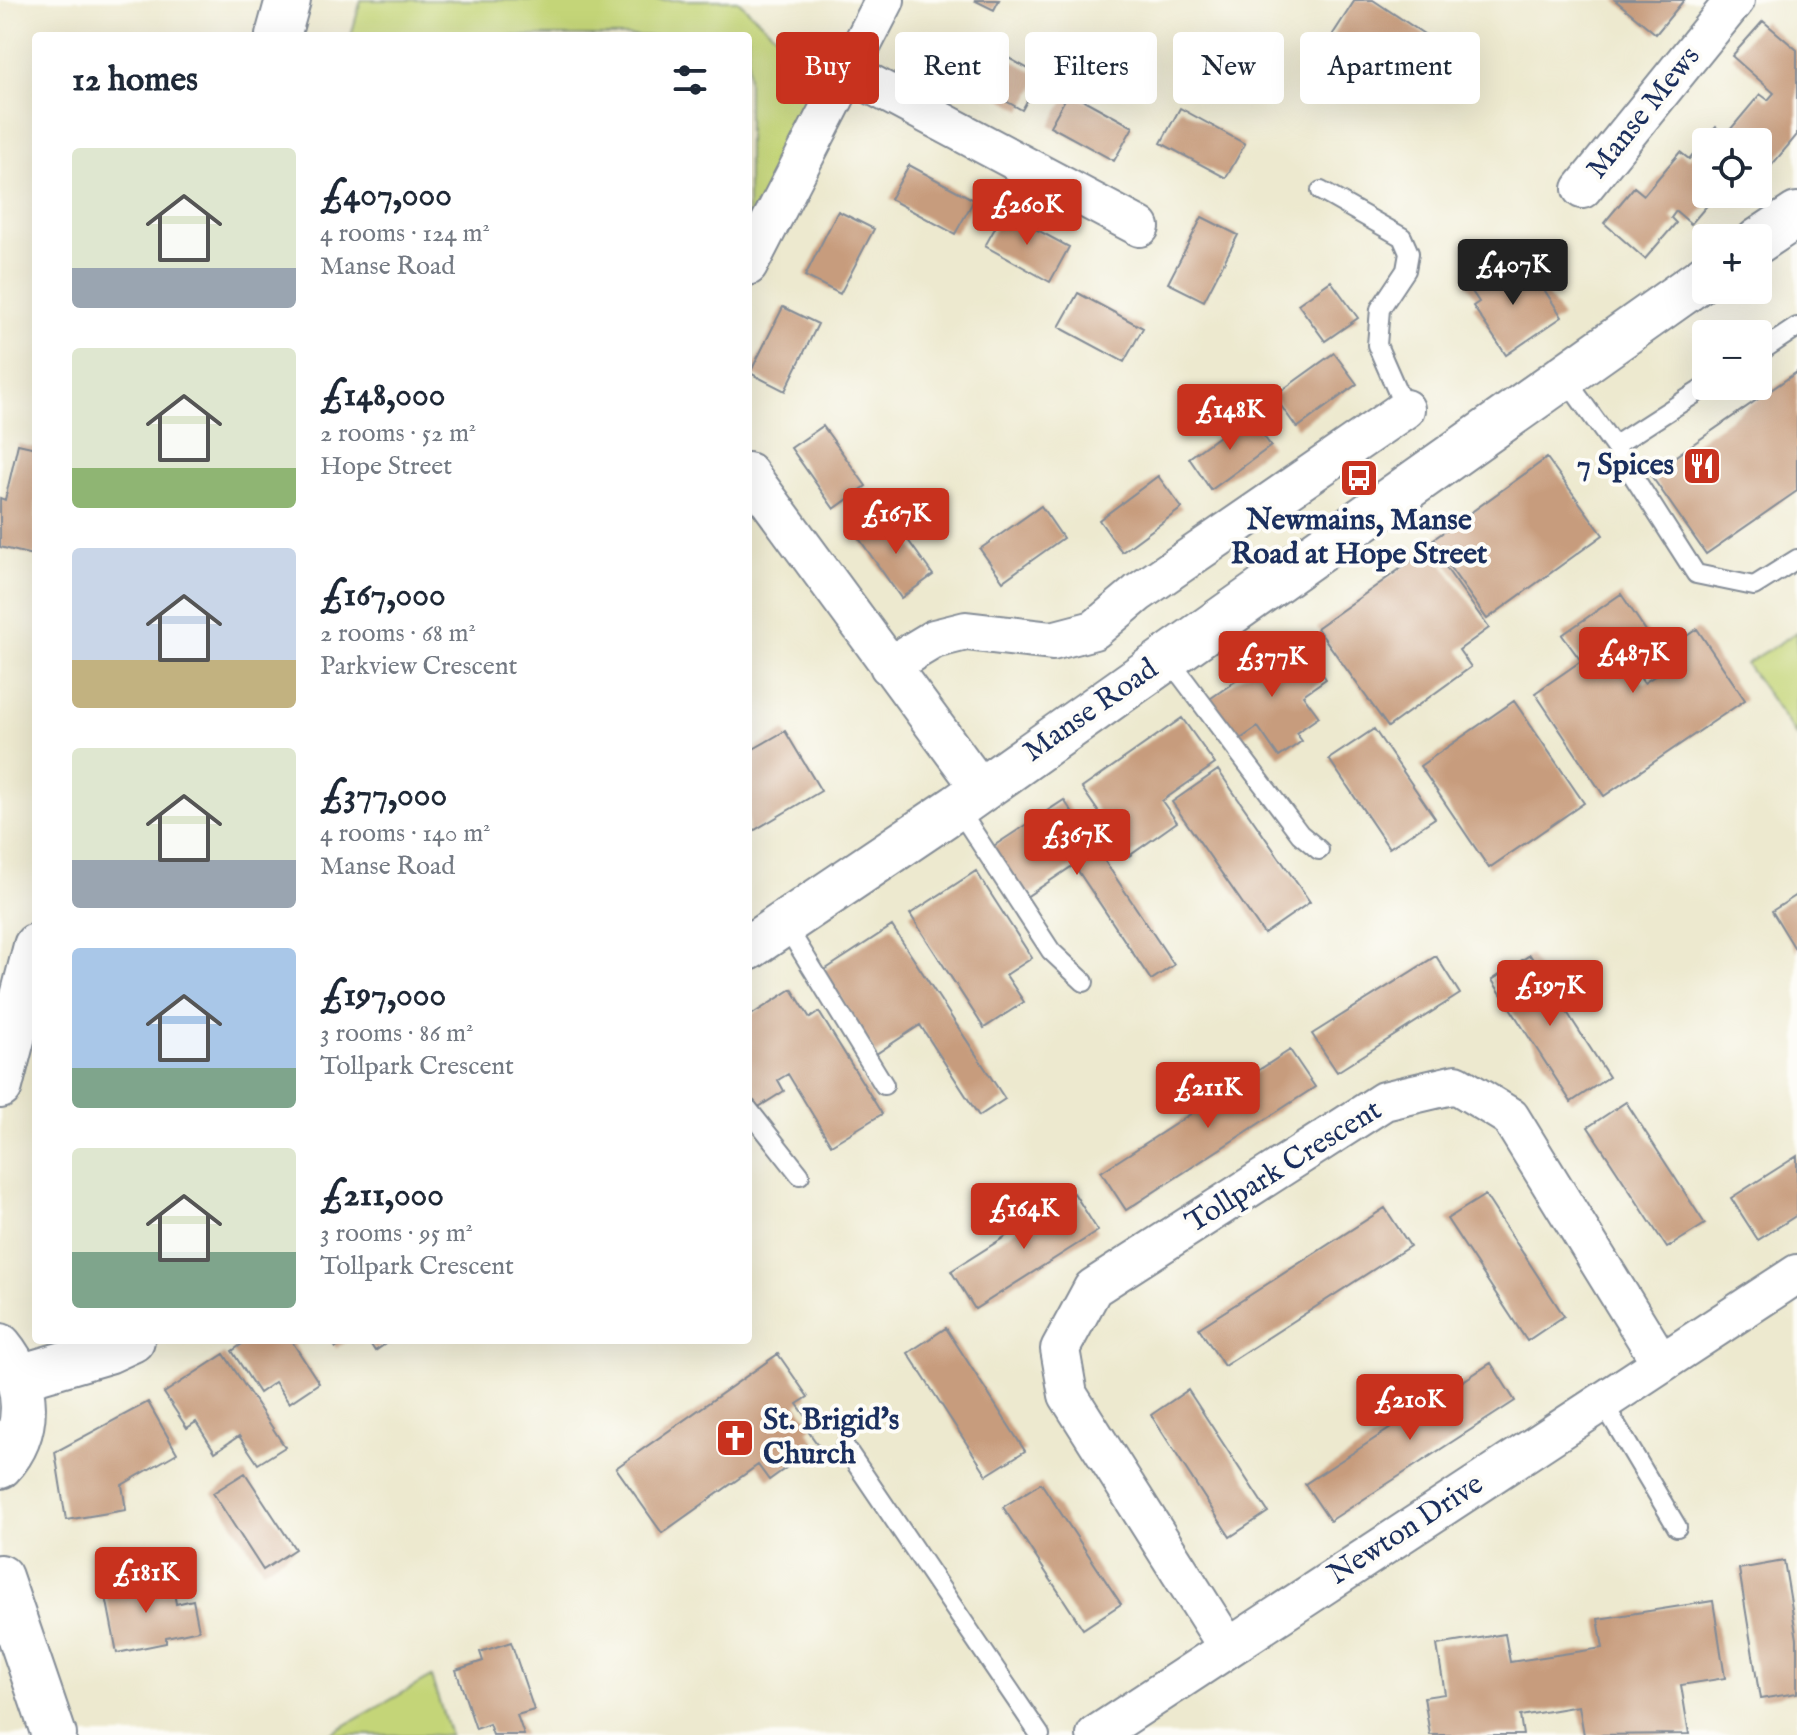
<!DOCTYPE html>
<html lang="en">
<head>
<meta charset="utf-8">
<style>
  body { margin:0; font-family:"IM FELL English",serif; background:#f6f6f7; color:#1f2937; height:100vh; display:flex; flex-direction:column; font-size:30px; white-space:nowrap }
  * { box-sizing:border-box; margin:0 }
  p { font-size:26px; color:#747a83 }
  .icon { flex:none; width:44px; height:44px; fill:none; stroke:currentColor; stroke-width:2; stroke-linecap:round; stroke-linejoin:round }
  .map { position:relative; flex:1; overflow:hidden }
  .drawer { position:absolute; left:32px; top:32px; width:720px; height:1312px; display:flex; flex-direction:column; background:#fff; border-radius:8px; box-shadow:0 8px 32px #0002 }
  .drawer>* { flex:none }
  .top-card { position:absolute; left:776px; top:32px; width:760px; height:72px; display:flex; gap:16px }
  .fabs { position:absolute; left:1692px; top:128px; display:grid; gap:16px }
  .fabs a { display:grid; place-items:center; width:80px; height:80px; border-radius:8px; background:#fff; box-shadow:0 8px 32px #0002; font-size:40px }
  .price { position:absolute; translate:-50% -68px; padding:0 18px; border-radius:8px; background:#c8321e; color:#fff; font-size:26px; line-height:52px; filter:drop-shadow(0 2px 4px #0008) }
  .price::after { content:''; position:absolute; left:50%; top:48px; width:24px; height:18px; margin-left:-12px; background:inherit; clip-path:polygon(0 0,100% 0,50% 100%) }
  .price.current { background:#222; color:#fff }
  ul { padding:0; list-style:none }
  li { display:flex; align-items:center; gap:24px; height:200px; padding:0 40px }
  li span { display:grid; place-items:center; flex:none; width:224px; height:160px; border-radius:8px; color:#555 }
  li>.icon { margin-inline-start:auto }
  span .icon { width:96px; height:96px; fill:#fffc; stroke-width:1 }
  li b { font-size:34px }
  h2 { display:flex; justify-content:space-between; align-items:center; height:96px; padding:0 40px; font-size:34px }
  .tag { padding:0 28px; border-radius:8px; background:#fff; box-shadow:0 8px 32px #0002; font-size:28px; line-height:72px }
  .tag.current { background:#c8321e; color:#fff }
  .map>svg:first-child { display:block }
  .green { fill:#c4d578; stroke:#70826b; stroke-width:2 }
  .building { fill:#c79c7d }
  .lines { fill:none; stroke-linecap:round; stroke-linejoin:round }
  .lane-casing { stroke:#848c96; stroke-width:22 }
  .street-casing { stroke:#848c96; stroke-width:42 }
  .primary-casing { stroke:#848c96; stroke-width:48 }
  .lane { stroke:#fff; stroke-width:18 }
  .street { stroke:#fff; stroke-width:38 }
  .primary { stroke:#fff; stroke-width:44 }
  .labels { text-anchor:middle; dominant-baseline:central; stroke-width:8; stroke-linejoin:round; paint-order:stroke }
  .street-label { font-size:30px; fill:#1b2f5e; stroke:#fdfcf7 }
  .poi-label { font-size:30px; font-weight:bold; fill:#1b2f5e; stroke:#fdfcf7; text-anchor:end }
</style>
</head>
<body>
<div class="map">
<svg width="1797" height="1735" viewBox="0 0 1797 1735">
  <rect width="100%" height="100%" fill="#fdfcf7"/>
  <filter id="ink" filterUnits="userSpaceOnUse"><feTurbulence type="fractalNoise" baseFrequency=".0125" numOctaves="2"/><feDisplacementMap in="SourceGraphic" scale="16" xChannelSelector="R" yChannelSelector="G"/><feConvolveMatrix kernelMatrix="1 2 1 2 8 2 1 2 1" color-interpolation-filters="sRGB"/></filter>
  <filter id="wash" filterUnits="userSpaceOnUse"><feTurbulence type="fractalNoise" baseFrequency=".006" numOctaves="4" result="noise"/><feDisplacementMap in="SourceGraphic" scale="32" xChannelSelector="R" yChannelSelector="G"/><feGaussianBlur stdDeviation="1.8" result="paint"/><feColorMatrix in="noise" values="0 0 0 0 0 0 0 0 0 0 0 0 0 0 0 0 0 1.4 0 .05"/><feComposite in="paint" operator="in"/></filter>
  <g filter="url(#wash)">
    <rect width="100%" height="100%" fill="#ede9cf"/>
    <path class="green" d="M 361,0 L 737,0 L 815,71 L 809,119 L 748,242 L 748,36 L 351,36 Z
      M 1797,632 L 1797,736 L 1746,664 Z
      M 431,1677 L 450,1735 L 328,1735 Z"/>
    <g id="blocks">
      <path class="building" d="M 974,0 L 999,0 L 994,10 Z
        M 1355,0 L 1373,0 L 1433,40 L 1404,82 L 1333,34 Z
        M 1615,0 L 1684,0 L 1656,34 Z
        M 1763,21 L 1797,50 L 1797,135 L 1771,166 L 1758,154 L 1758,142 L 1706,142 L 1706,194 L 1717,194 L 1691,224 L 1676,211 L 1671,218 L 1676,223 L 1645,259 L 1604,223 L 1634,187 L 1644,195 L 1680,152 L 1689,159 L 1716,127 L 1725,136 L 1760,94 L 1768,100 L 1774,93 L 1732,56 Z
        M 976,40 L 1041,76 L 1022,110 L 957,74 Z
        M 1069,92 L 1133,127 L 1114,161 L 1050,126 Z
        M 1180,108 L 1245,144 L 1226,178 L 1161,143 Z
        M 909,165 L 974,200 L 955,234 L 890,199 Z
        M 838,211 L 874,229 L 840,294 L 805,276 Z
        M 1004,212 L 1069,247 L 1050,282 L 985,246 Z
        M 1202,217 L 1238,235 L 1204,301 L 1168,283 Z
        M 1488,266 L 1501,287 L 1530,268 L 1562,317 L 1506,355 L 1473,306 L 1479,302 L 1465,281 Z
        M 1331,281 L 1358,318 L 1325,341 L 1298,304 Z
        M 1078,293 L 1143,328 L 1124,362 L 1059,327 Z
        M 783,307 L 818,324 L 785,391 L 750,373 Z
        M 1334,353 L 1357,384 L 1297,428 L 1274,396 Z
        M 1797,372 L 1797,491 L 1706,554 L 1650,474 Z
        M 1248,415 L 1271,446 L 1211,490 L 1189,458 Z
        M 823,426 L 866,486 L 834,509 L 791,448 Z
        M 18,444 L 36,448 L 36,556 L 0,547 L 0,498 L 5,500 Z
        M 1547,458 L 1603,535 L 1487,619 L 1431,541 Z
        M 1158,476 L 1182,508 L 1122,552 L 1099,520 Z
        M 1041,506 L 1063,538 L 1003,581 L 980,549 Z
        M 890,515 L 933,575 L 901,598 L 858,537 Z
        M 1431,547 L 1489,628 L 1459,650 L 1471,667 L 1388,727 L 1317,628 Z
        M 1621,594 L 1659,650 L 1633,667 L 1644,683 L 1671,665 L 1662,653 L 1697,629 L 1745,700 L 1604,796 L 1535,693 L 1581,661 L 1562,635 Z
        M 1297,638 L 1326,679 L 1303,695 L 1319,717 L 1296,733 L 1302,741 L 1279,757 L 1258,727 L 1236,742 L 1207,701 Z
        M 1514,701 L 1584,803 L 1489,868 L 1420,766 Z
        M 1182,718 L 1215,764 L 1162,801 L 1177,822 L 1129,856 L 1082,788 Z
        M 1374,729 L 1435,818 L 1389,848 L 1329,759 Z
        M 785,731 L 821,791 L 748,834 L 748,752 Z
        M 1218,770 L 1310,902 L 1264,934 L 1172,802 Z
        M 1064,800 L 1174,965 L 1151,980 L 1074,865 L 1023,899 L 989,849 Z
        M 976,871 L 1032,958 L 1006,975 L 1024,1002 L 984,1028 L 910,914 Z
        M 1797,895 L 1797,952 L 1772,911 Z
        M 892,926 L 1005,1099 L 979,1116 L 920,1025 L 876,1054 L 823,971 Z
        M 1530,955 L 1609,1077 L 1571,1102 L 1492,980 Z
        M 1436,956 L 1460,994 L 1337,1072 L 1312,1034 Z
        M 792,989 L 810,1018 L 819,1012 L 882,1114 L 831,1145 L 788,1074 L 778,1080 L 784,1091 L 757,1108 L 748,1093 L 748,1017 Z
        M 1290,1050 L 1315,1087 L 1126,1210 L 1101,1172 Z
        M 1626,1102 L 1705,1224 L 1667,1248 L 1588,1127 Z
        M 1797,1156 L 1797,1215 L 1758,1240 L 1731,1198 Z
        M 1074,1193 L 1098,1231 L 975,1309 L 951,1271 Z
        M 1485,1195 L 1564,1316 L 1527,1341 L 1447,1219 Z
        M 1385,1208 L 1410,1246 L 1224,1366 L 1199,1328 Z
        M 946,1328 L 1025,1451 L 987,1475 L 908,1353 Z
        M 248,1340 L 291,1340 L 319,1383 L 289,1403 L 275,1382 L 259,1393 L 232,1351 Z
        M 331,1340 L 348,1340 L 336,1348 Z
        M 368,1340 L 391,1340 L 375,1351 Z
        M 224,1354 L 285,1447 L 258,1464 L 239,1436 L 215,1452 L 196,1422 L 187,1428 L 164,1393 Z
        M 778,1354 L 808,1397 L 797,1404 L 813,1426 L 808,1431 L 818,1445 L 769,1480 L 758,1465 L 662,1533 L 616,1468 Z
        M 1491,1363 L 1515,1401 L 1330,1521 L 1305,1484 Z
        M 1188,1390 L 1268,1512 L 1230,1537 L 1151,1415 Z
        M 148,1402 L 177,1453 L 122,1485 L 126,1510 L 66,1520 L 55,1452 Z
        M 245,1473 L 295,1549 L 263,1570 L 213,1493 Z
        M 1041,1483 L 1121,1604 L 1083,1629 L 1003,1507 Z
        M 1784,1561 L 1797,1639 L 1797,1693 L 1760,1699 L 1739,1569 Z
        M 154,1577 L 157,1595 L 174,1592 L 176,1604 L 193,1600 L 199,1630 L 166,1637 L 166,1643 L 117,1653 L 104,1586 Z
        M 1713,1601 L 1725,1678 L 1681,1685 L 1689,1734 L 1584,1735 L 1579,1706 L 1520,1716 L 1523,1735 L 1430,1735 L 1424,1697 L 1445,1694 L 1437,1645 L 1505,1634 L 1510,1662 L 1603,1648 L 1598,1619 Z
        M 511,1642 L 534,1710 L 517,1715 L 524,1735 L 493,1735 L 489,1724 L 476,1729 L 456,1670 L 483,1661 L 480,1652 Z"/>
    </g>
  </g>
  <g filter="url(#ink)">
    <use href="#blocks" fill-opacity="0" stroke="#848c96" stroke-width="2"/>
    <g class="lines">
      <defs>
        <path id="lane" d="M 1321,191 L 1402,237 L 1409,253 L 1406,270 L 1380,309 L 1377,345 L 1405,409
          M 1758,353 L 1797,327
          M 1564,377 L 1614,446 L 1707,386
          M 1614,446 L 1696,574 L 1754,586 L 1797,559
          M 1167,657 L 1300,834 L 1319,850
          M 957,807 L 1051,951 L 1084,982
          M 785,924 L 884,1085
          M 748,1109 L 800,1175
          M 1602,1401 L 1677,1527
          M 845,1447 L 1040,1735"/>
        <path id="street" d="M 848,72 L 1140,227
          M 1582,189 L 1735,0
          M 748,266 L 885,0
          M 748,472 L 981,789
          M 889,666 L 934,639 L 966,631 L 1052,641 L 1094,630 L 1138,593 L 1405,409
          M 1227,1646 L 1068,1395 L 1060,1349 L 1093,1288 L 1384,1101 L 1456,1084 L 1510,1117 L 1660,1361
          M 1096,1735 L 1797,1274"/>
        <path id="primary" d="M 278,36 L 288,0
          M 1758,241 L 1797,215
          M 748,948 L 957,807 L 1706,276
          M 0,1086 L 36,946
          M 0,1346 C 29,1381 32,1432 0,1466
          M 19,1377 L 108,1351 L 132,1340
          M 0,1577 L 54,1735"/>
      </defs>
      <use href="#lane" class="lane-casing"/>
      <use href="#street" class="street-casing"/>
      <use href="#primary" class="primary-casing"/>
      <use href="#lane" class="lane"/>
      <use href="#street" class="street"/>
      <use href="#primary" class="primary"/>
    </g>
  </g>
  <defs>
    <symbol id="restaurant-square" viewBox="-11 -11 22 22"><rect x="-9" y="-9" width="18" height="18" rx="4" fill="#c8321e" stroke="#fdfcf7"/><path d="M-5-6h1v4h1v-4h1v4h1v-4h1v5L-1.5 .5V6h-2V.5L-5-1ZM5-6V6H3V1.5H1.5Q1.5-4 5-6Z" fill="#fff"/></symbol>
    <symbol id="bus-square" viewBox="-11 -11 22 22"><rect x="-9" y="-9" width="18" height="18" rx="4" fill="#c8321e" stroke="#fdfcf7"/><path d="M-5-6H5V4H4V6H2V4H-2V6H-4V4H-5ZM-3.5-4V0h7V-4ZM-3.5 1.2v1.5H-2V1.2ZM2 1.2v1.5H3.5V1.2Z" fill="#fff"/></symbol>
    <symbol id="church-square" viewBox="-11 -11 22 22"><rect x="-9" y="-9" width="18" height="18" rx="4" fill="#c8321e" stroke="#fdfcf7"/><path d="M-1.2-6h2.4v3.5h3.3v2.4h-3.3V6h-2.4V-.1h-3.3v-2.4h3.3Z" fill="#fff"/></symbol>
  </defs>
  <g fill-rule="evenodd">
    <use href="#restaurant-square" x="1680" y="444" width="44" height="44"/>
    <use href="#bus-square" x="1337" y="456" width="44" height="44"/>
    <use href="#church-square" x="713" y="1416" width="44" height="44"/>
  </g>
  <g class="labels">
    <g class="street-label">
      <text transform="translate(1644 113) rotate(-51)">Manse Mews</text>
      <text transform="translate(1091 711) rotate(-35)">Manse Road</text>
      <text transform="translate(1284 1167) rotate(-32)">Tollpark Crescent</text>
      <text transform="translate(1406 1530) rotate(-33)">Newton Drive</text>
    </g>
    <g class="poi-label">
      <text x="1674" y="466">7 Spices</text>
      <text x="1359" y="521" text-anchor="middle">Newmains, Manse<tspan x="1359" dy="34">Road at Hope Street</tspan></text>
      <text x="763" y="1421" text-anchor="start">St. Brigid's<tspan x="763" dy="34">Church</tspan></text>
    </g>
  </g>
</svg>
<div class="fabs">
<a><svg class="icon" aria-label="locate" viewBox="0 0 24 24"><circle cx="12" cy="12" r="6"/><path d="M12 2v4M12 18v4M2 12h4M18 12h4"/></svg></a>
<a>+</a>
<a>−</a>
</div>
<b class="price" style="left:1027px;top:247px">£260K</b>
<b class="price current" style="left:1513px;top:307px">£407K</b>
<b class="price" style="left:1230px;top:452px">£148K</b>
<b class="price" style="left:896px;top:556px">£167K</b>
<b class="price" style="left:1633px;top:695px">£487K</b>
<b class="price" style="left:1272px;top:699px">£377K</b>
<b class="price" style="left:1077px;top:877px">£367K</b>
<b class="price" style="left:1550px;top:1028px">£197K</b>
<b class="price" style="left:1208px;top:1130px">£211K</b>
<b class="price" style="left:1024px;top:1251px">£164K</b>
<b class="price" style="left:1410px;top:1442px">£210K</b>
<b class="price" style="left:146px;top:1615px">£181K</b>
<div class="top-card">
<a class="tag current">Buy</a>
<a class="tag">Rent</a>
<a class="tag">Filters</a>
<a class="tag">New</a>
<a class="tag">Apartment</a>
</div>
<section class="drawer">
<h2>12 homes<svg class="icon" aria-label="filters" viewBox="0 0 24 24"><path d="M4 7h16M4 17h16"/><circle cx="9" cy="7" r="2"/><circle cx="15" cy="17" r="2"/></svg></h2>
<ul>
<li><span style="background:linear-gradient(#dfe7d0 75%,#9aa5b1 0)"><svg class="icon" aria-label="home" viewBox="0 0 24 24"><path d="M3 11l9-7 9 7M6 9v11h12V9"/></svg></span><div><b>£407,000</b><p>4 rooms · 124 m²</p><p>Manse Road</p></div></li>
<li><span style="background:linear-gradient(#dfe7d0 75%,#8fb573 0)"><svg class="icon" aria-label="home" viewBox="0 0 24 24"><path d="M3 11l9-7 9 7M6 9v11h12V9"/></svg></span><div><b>£148,000</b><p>2 rooms · 52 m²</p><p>Hope Street</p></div></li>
<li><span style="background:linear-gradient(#c9d6e8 70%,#c2b280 0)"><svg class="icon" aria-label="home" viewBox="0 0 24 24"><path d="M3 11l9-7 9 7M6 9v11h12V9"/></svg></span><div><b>£167,000</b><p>2 rooms · 68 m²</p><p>Parkview Crescent</p></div></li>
<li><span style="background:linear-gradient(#dfe7d0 70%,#9aa5b1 0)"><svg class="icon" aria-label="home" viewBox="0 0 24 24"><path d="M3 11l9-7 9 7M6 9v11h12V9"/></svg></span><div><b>£377,000</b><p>4 rooms · 140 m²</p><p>Manse Road</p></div></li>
<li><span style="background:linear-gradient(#a9c7e8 75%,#7fa58c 0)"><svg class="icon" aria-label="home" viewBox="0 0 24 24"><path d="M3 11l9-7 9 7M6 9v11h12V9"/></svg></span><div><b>£197,000</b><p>3 rooms · 86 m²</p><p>Tollpark Crescent</p></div></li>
<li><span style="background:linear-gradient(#dfe7d0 65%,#7fa58c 0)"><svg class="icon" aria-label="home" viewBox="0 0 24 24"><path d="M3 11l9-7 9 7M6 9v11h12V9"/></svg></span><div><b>£211,000</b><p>3 rooms · 95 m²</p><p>Tollpark Crescent</p></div></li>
</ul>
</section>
</div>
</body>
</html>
